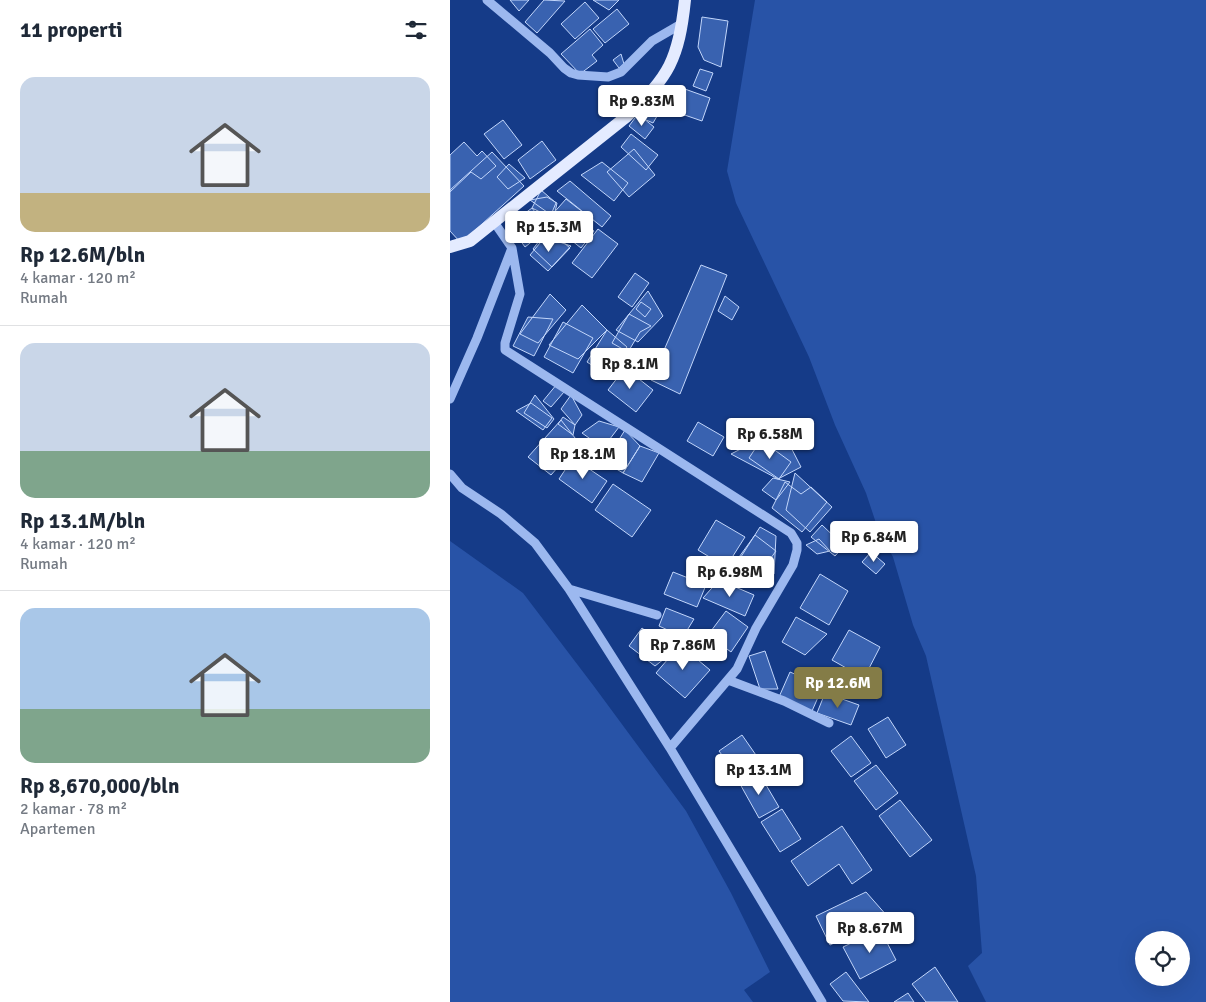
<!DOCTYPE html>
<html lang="id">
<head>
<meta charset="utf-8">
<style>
  body { margin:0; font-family:Signika,sans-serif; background:#f6f6f7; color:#1f2937; height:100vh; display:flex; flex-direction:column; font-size:19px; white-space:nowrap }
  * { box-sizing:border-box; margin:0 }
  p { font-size:16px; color:#747a83 }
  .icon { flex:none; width:28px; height:28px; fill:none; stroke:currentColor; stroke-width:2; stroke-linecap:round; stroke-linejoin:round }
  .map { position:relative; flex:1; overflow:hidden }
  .drawer { display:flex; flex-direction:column; background:#fff; width:450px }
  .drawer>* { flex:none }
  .tools { position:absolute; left:685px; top:931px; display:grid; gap:10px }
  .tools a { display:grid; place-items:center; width:55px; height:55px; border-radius:50%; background:#fff; box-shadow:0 5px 20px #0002; font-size:25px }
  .price { position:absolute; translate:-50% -42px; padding:0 11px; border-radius:5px; background:#fff; color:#222; font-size:16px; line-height:32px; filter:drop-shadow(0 1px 2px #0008) }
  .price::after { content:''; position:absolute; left:50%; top:30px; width:15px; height:11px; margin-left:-8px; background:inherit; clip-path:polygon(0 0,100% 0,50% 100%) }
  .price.active { background:#847c47; color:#fff }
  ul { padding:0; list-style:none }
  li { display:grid; align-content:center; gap:10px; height:265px; padding:0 20px }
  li+li { border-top:1px solid #e0e1e3 }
  li span { display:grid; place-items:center; height:155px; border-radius:15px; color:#555 }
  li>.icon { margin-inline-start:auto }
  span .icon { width:90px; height:90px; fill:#fffc; stroke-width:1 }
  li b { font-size:21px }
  h2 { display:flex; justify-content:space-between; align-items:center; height:60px; padding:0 20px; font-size:21px }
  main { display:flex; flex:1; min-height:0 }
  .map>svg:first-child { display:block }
  .green { fill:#2853a7; fill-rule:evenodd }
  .building { fill:#3962b0; stroke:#c2d6fb }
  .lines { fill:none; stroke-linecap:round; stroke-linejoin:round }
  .minor { stroke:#9cb8ef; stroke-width:9 }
  .major { stroke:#e4ebff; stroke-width:12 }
</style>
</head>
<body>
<main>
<section class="drawer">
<h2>11 properti<svg class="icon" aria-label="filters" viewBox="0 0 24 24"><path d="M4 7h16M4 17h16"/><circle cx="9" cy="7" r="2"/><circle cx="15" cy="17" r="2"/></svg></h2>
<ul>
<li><span style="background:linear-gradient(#c9d6e8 75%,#c2b280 0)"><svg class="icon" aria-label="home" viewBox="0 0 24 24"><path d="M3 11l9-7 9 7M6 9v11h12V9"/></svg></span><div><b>Rp 12.6M/bln</b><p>4 kamar · 120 m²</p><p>Rumah</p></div></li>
<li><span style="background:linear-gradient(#c9d6e8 70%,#7fa58c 0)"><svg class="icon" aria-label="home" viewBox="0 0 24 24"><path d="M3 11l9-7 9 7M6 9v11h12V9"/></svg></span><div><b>Rp 13.1M/bln</b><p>4 kamar · 120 m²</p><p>Rumah</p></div></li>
<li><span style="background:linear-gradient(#a9c7e8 65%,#7fa58c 0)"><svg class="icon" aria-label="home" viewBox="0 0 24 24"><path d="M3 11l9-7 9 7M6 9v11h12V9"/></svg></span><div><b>Rp 8,670,000/bln</b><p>2 kamar · 78 m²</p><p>Apartemen</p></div></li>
</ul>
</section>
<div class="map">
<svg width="756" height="1002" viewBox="0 0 756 1002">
  <rect width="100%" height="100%" fill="#153b88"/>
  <path class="green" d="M 305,0 L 756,0 L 756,1002 L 536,1002 L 518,966 L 532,953 L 526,876 L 476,656 L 463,625 L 443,557 L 428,529 L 416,493 L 385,425 L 359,357 L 286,203 L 277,171 ZM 694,940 L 731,940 L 731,978 L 694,978 Z
    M 0,541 L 73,593 L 143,685 L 236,811 L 281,893 L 320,972 L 294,990 L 303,1002 L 0,1002 Z"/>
  <path class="building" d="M 60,0 L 79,0 L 69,11 Z
    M 94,0 L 115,1 L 87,33 L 75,22 Z
    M 143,0 L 169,0 L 159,10 Z
    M 135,2 L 149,18 L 125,39 L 111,24 Z
    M 167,9 L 179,24 L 155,43 L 143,29 Z
    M 252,17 L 278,21 L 271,67 L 254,60 L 248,47 Z
    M 140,29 L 153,45 L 142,55 L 147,61 L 130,74 L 111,54 Z
    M 171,54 L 174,64 L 169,68 L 163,60 Z
    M 250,69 L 263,73 L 256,91 L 243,86 Z
    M 232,88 L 260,98 L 252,121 L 223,111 Z
    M 200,106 L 210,111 L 203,123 L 194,119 Z
    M 188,114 L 204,127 L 195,139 L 179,126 Z
    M 53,120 L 72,145 L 54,159 L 34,134 Z
    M 181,134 L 208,155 L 196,170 L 171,147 Z
    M 92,141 L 106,160 L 80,179 L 68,160 Z
    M 14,142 L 27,156 L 32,151 L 46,166 L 31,179 L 21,172 L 0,192 L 0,155 Z
    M 184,149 L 205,175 L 179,197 L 157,172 Z
    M 42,152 L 74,186 L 11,243 L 0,231 L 0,190 Z
    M 152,162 L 178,183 L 164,201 L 131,175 Z
    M 59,164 L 75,178 L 58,189 L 47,177 Z
    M 120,181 L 161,216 L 152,227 L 107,191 Z
    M 91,190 L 106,203 L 100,217 L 82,208 Z
    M 97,197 L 107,203 L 104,217 L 80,200 Z
    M 116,199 L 134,213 L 113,243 L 94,228 L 100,217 Z
    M 82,208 L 98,229 L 75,247 L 59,225 Z
    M 120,212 L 144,231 L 131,248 L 107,229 Z
    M 76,214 L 91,227 L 78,242 L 63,230 Z
    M 98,229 L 120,248 L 102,267 L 83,249 Z
    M 148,229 L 168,244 L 142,278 L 122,263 Z
    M 95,237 L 121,246 L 98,271 L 80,255 Z
    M 251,265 L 277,275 L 230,394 L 201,380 Z
    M 185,273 L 199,283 L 182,307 L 168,297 Z
    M 198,291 L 213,316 L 188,342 L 166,330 Z
    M 100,294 L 116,310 L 88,343 L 70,334 Z
    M 275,296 L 289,307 L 282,320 L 268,311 Z
    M 191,302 L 201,309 L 195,317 L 186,309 Z
    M 132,305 L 157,330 L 128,359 L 99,345 Z
    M 179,314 L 201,326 L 190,332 L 178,352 L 162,343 Z
    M 78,317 L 103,319 L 84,356 L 63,346 Z
    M 113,322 L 143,338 L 123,373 L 94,357 Z
    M 157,330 L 177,347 L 157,375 L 137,362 Z
    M 175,368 L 203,390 L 186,412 L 158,390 Z
    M 107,384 L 114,392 L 101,407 L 93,401 Z
    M 85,395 L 104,419 L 97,428 L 74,413 Z
    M 121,395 L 132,415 L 125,425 L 111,409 Z
    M 81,403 L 102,418 L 93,430 L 66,411 Z
    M 113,417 L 125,425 L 123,435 L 108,424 Z
    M 111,420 L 129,443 L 101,475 L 78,457 Z
    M 149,421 L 169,427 L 153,448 L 132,433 Z
    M 248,422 L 274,437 L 263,456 L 237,441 Z
    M 331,428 L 351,467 L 328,479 L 281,454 Z
    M 175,430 L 190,446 L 173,473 L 155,462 Z
    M 311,440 L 341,462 L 329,479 L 299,458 Z
    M 190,446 L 209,453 L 192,482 L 173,473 Z
    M 123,458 L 157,481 L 142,503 L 109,479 Z
    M 345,473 L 382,507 L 360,532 L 336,510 Z
    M 323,478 L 340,482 L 326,500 L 312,490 Z
    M 335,482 L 351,494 L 361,487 L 377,502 L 352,532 L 322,508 Z
    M 163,484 L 201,510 L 182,537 L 145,510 Z
    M 266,520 L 295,537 L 276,567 L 248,550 Z
    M 372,525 L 394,546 L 385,556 L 361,537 Z
    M 310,527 L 326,536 L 324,574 L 287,563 Z
    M 305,535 L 326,551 L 309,574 L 284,564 Z
    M 369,539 L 380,551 L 367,554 L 356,545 Z
    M 421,552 L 435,564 L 426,574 L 412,562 Z
    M 223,572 L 256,585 L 247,607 L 214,594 Z
    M 370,574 L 398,591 L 379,625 L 350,608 Z
    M 269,580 L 304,595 L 295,616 L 253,598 Z
    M 216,608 L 244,619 L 233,637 L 209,626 Z
    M 276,611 L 298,627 L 281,652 L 258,635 Z
    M 346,617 L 377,634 L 355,655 L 332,642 Z
    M 192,628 L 223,652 L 205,666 L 179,646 Z
    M 399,630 L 430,647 L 414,678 L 382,660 Z
    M 230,645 L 260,670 L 235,698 L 206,673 Z
    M 315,651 L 328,689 L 310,689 L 299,656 Z
    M 340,672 L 373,686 L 362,711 L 329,697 Z
    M 375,693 L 409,705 L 401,725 L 367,713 Z
    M 438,717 L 456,745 L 436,758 L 418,729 Z
    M 292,735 L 308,758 L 285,773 L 269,751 Z
    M 401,736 L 421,763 L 401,777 L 381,751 Z
    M 426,765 L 448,793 L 426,810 L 404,781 Z
    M 309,773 L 329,807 L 309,818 L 290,784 Z
    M 450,800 L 482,840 L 460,857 L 429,816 Z
    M 332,809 L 351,839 L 330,852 L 311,822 Z
    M 392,826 L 422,870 L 402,884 L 389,864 L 358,886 L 341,861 Z
    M 416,892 L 438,917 L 380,945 L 366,916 Z
    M 430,929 L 446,960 L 410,979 L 393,947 Z
    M 485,967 L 508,1002 L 476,1002 L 462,984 Z
    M 396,972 L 419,1002 L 393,1001 L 380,984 Z
    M 458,993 L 464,1002 L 444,1002 Z"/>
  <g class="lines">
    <path class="minor" d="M 37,0 L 100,53 L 114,68 L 121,73 L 128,75 L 158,77 L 171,72 L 202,41 L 233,23
      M 62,248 L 70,294 L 55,343 L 55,350 L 341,533 L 347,543 L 347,550 L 343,565 L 306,628 L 287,669 L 220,748
      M 0,399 L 27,338 L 62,248 L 44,222
      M 0,474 L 12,488 L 51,514 L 85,543 L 119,589 L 220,748 L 372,1002
      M 119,589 L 207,615
      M 278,680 L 334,701 L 379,723"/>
    <path class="major" d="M 0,247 L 20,241 L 176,117 C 219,78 229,58 235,0"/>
  </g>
</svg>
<div class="tools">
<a><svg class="icon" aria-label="locate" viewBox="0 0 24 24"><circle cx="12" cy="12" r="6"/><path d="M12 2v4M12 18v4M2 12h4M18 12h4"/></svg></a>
</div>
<b class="price" style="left:192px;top:127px">Rp 9.83M</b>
<b class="price" style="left:99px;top:253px">Rp 15.3M</b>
<b class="price" style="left:180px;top:390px">Rp 8.1M</b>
<b class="price" style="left:320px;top:460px">Rp 6.58M</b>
<b class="price" style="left:133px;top:480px">Rp 18.1M</b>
<b class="price" style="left:424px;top:563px">Rp 6.84M</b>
<b class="price" style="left:280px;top:598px">Rp 6.98M</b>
<b class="price" style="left:233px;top:671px">Rp 7.86M</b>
<b class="price active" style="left:388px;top:709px">Rp 12.6M</b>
<b class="price" style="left:309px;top:796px">Rp 13.1M</b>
<b class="price" style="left:420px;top:954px">Rp 8.67M</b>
</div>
</main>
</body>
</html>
